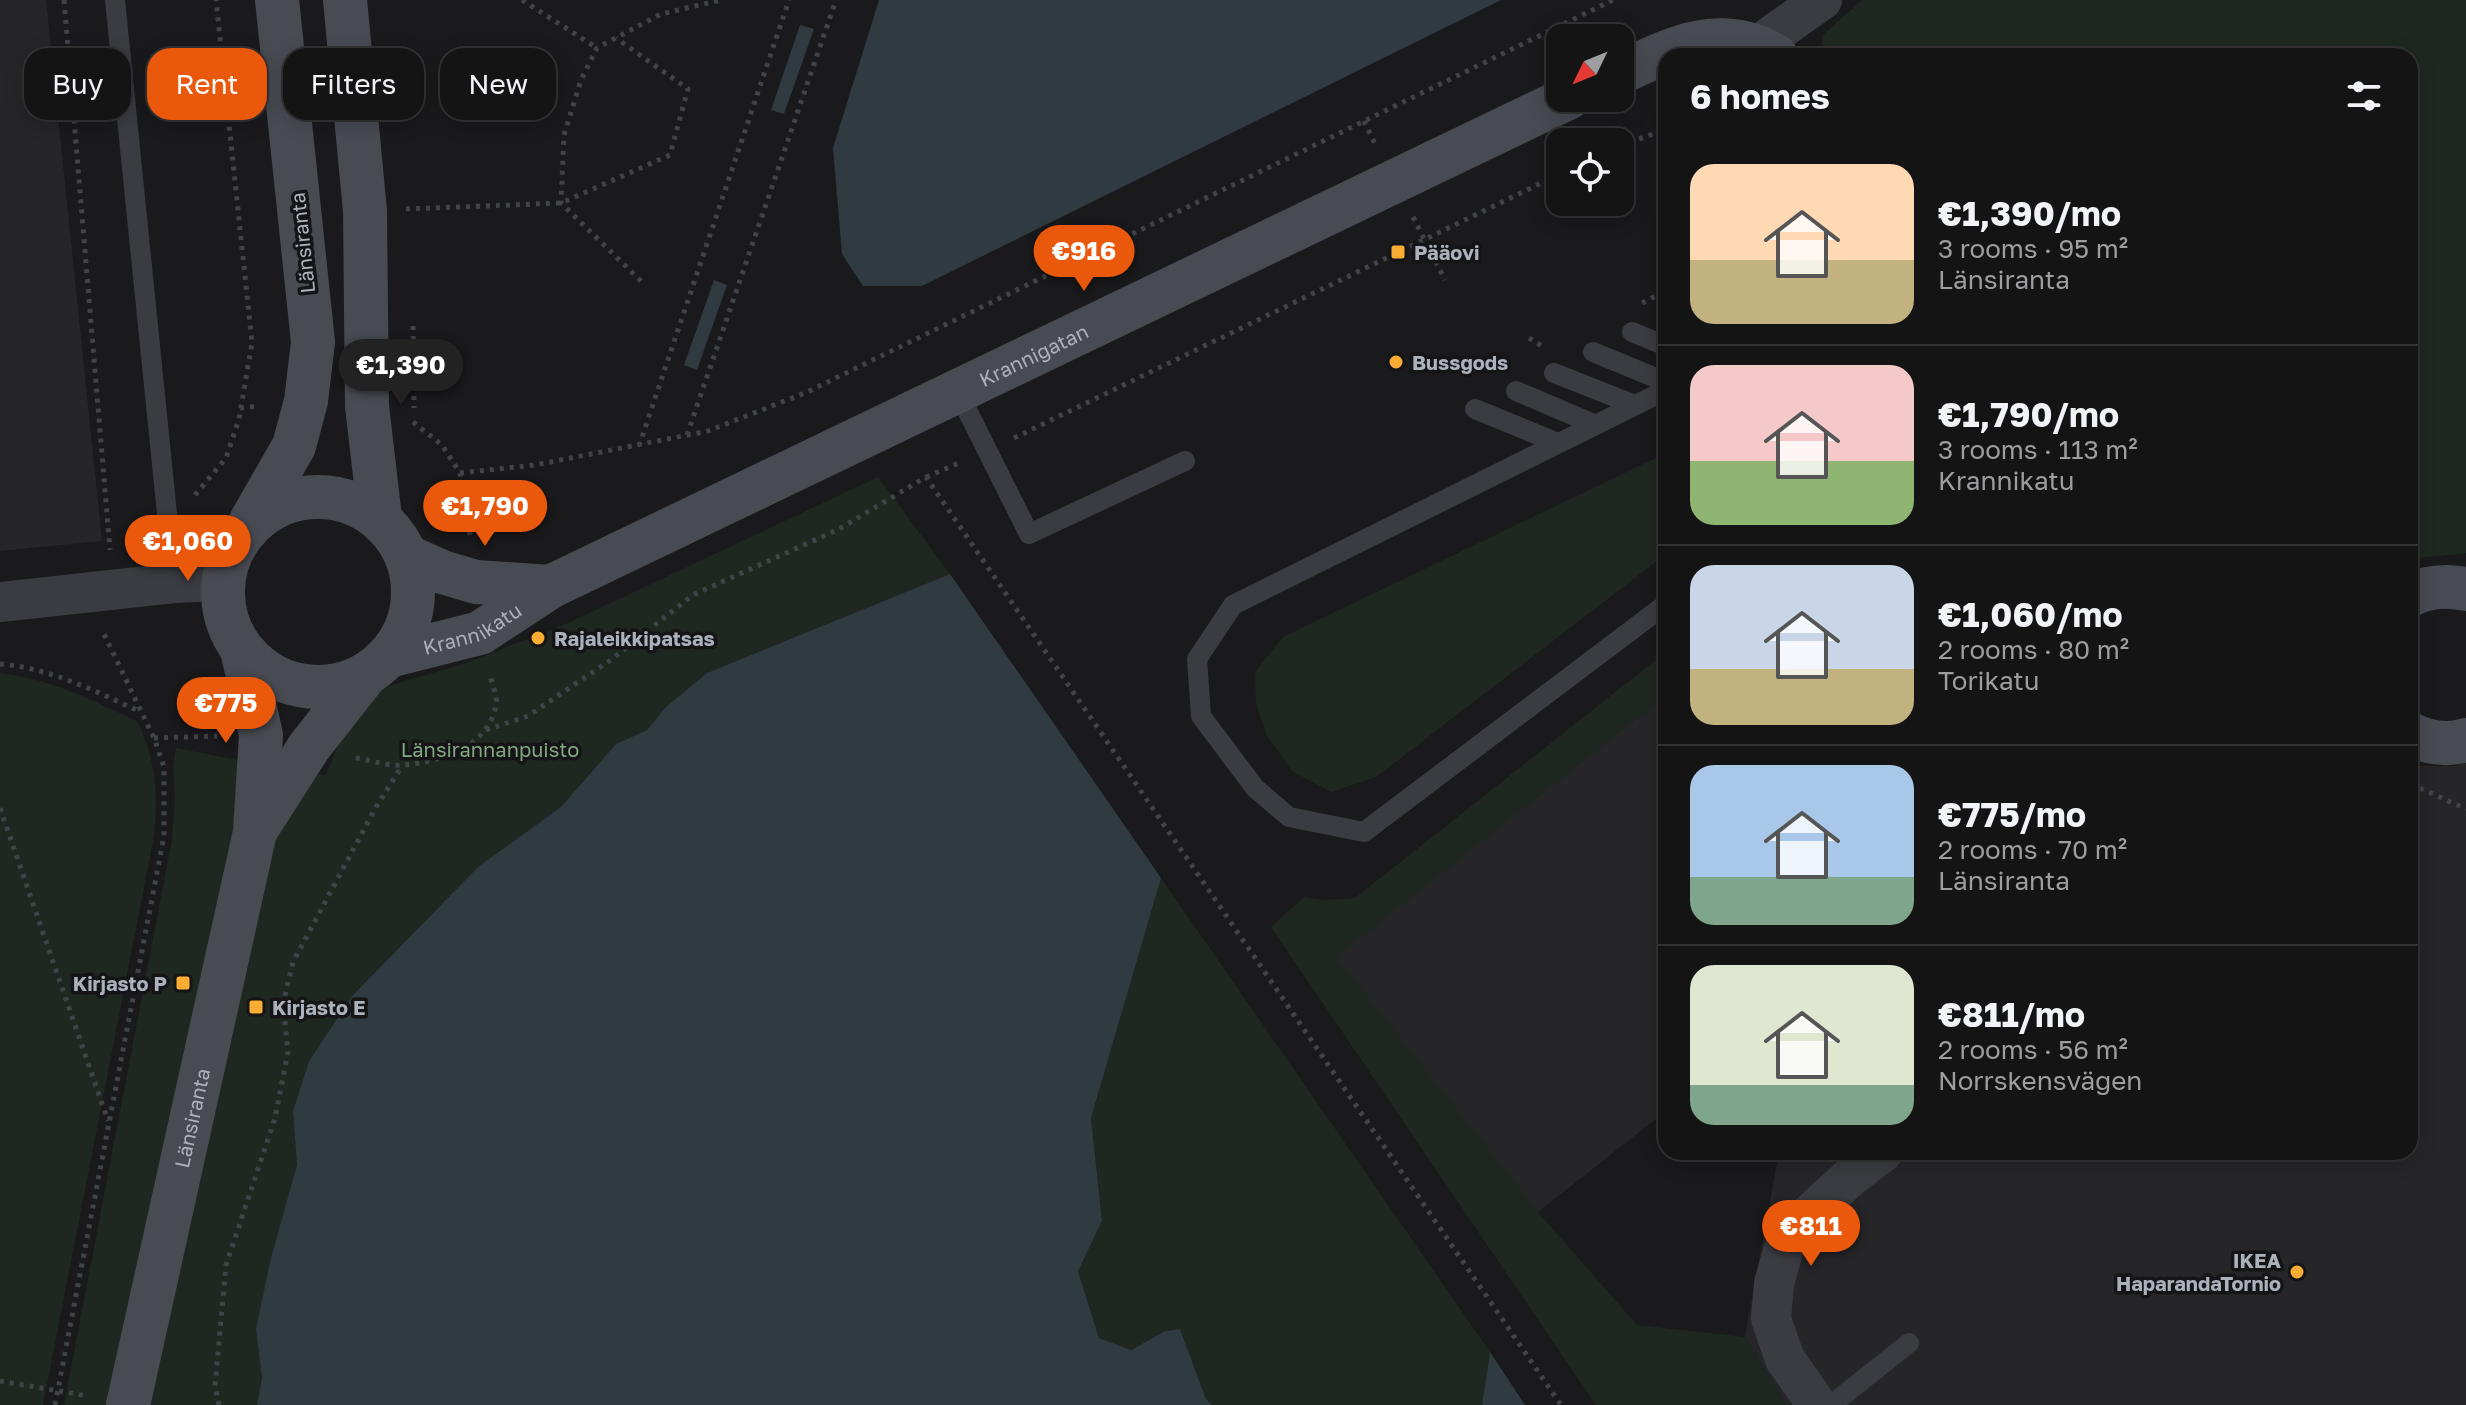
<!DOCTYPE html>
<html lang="en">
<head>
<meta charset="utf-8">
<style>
  body { margin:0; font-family:"Golos Text",sans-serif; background:#1d1d1e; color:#f1f3f6; height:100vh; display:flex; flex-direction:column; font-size:30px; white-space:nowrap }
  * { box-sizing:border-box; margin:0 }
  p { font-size:26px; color:#9d9ea0 }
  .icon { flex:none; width:44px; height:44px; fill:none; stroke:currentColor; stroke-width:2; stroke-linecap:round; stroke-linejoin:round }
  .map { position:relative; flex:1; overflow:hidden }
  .details { position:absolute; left:1658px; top:48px; width:760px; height:1112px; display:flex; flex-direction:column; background:#141415; border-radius:24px; box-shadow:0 4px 20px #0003,0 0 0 2px #333334 }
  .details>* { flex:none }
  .banner { position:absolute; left:24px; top:48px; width:760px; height:72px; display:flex; gap:16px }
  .needle { width:52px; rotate:227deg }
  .tools { position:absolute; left:1546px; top:24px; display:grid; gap:16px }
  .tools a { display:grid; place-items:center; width:88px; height:88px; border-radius:16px; background:#141415; box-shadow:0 4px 20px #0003,0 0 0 2px #333334; font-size:40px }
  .price { position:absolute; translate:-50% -68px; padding:0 18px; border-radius:28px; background:#ea580c; color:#fff; font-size:26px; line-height:52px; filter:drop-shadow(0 2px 4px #0008) }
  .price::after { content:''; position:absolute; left:50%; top:48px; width:24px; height:18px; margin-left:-12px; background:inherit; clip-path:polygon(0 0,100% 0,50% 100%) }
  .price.selected { background:#222; color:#fff }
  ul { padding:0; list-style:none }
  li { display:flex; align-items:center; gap:24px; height:200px; padding:0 32px }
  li+li { border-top:2px solid #333334 }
  li span { display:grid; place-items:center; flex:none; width:224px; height:160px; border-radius:24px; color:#555 }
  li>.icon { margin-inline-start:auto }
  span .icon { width:96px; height:96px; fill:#fffc; stroke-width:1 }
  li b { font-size:34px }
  h2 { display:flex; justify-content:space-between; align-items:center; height:96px; padding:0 32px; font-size:34px }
  .pill { padding:0 28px; border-radius:24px; background:#141415; box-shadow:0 4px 20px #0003,0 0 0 2px #333334; font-size:28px; line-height:72px }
  .pill.selected { background:#ea580c; color:#fff }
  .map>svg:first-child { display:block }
  .built { fill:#262629 }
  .green { fill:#1f2820 }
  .water { fill:#2f3a41 }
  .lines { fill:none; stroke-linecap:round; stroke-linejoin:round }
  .path { stroke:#404348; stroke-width:5; stroke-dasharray:4 6; stroke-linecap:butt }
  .lane { stroke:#3a3c41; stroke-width:20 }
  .street { stroke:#3a3c41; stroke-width:40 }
  .secondary { stroke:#484b52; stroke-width:44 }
  .poi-dot { fill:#fbac33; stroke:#151517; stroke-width:3 }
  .labels { text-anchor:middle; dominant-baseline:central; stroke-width:7; stroke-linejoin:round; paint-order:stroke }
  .street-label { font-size:20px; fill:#acb2bc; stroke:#151517 }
  .poi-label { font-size:20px; font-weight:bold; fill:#acb2bc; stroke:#151517; text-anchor:start }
  .park-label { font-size:20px; fill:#82a882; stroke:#151517 }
</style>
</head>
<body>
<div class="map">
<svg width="2466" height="1405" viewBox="0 0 2466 1405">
  <rect width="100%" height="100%" fill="#1a1a1c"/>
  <path class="built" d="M 0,0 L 46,0 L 102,541 L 0,551 Z
    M 1666,695 L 1666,1111 L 1538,1212 L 1335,957 Z
    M 2410,759 L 2419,766 L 2454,766 L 2466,761 L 2466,1405 L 1786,1405 L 1745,1337 L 1779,1152 L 2410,1152 Z"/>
  <path class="green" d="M 1862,0 L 2466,0 L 2466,553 L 2410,559 L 2410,56 L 1823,56 L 1822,36 Z
    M 1666,453 L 1666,554 L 1376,777 L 1331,792 L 1292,771 L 1267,736 L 1256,703 L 1255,672 L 1283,637 Z
    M 878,477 L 950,574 L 707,673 L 666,707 L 647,730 L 616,744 L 561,807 L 479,866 L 352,996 L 309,1061 L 293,1111 L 297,1165 L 256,1329 L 262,1378 L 257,1405 L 139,1405 L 262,835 L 300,773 L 326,775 L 343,733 L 372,694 L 385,687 L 466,663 L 568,623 Z
    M 1666,652 L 1666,695 L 1336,957 L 1538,1212 L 1637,1325 L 1745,1337 L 1786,1405 L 1596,1405 L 1271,927 L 1304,897 L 1323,900 L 1355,898 Z
    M 0,673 C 50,679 93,700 138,722 C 156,763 158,791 154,836 L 43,1405 L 0,1405 Z
    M 176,748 L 243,761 L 247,830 L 117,1405 L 64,1405 L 172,839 L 175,798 L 173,766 Z
    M 1161,878 L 1490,1352 L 1482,1405 L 1212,1405 L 1206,1399 L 1180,1329 L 1165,1331 L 1131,1350 L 1099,1338 L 1078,1270 L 1102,1221 L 1091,1118 Z"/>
  <path class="water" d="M 879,0 L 1501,0 L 922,286 L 863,286 L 842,254 L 833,148 Z
    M 800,25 L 814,29 L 784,114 L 771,110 Z
    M 714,280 L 727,285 L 697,370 L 684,365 Z
    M 950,574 L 1161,878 L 1091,1118 L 1102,1221 L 1078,1271 L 1099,1338 L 1131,1350 L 1165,1331 L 1180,1329 L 1206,1399 L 1212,1405 L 257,1405 L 262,1378 L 256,1329 L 271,1258 L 297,1165 L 293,1111 L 309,1061 L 352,996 L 479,866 L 561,807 L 616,744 L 647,730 L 666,707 L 707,673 Z
    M 1490,1352 L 1525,1405 L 1482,1405 Z"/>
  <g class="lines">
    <path class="path" d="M 64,0 L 110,550
      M 522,0 L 597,48
      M 1364,121 L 1375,144
      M 1620,145 L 1666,130
      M 406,209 L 561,203 L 670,155 L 688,89 L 616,38
      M 1413,217 L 1445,280
      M 641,281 L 561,203 L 564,135 L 581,80 L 597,48 L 661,14 L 721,0
      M 1642,303 L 1666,291
      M 413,326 L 414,408
      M 1529,338 L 1542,346
      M 240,408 L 260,406
      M 413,422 L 442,445 L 460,473 L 470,535
      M 687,435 L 836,0
      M 1014,438 L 1560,174
      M 639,446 L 789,0
      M 460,473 L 535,465 L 708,431 L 805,393 L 1613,0
      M 926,477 L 961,462
      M 195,495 L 226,458 L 239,419 L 252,343 L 216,0
      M 0,664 C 50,668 95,691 141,712
      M 486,730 L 528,716 L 612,659 L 693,595 L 839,529 L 926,477 L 1561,1405
      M 154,738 L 217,736
      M 356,758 C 371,760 390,767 405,765 C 442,761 488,747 496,705 C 498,697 492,684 490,675
      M 2411,784 L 2466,809
      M 0,808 L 108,1121
      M 0,1381 L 88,1396
      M 55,1405 L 164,836 L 164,767 L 154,738 L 102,630
      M 219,1405 L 215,1386 L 226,1265 L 275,1118 L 288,1052 L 283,1003 L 293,962 L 376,807 L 402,766"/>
    <path class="lane" d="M 115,0 L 174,583
      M 1632,332 L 1666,346
      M 1593,352 L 1666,382
      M 1554,373 L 1635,405
      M 1666,390 L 1233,605 L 1197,659 L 1201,716 L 1255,788 L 1289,817 L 1364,832 L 1666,604
      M 1516,391 L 1596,425
      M 958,392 L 1029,534 L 1185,461
      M 1475,409 L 1558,443
      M 1831,1405 L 1909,1343"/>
    <path class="street" d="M 1758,45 L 1822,0
      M 0,602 L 174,583 L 221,581
      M 1817,1405 L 1785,1359 L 1771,1319 L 1774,1283 L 1788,1234 L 1850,1177 L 1883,1152"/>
    <g class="secondary">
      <path d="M 345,0 L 365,211 L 367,406 L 380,518"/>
      <path d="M 1620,73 C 1673,48 1721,23 1776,56"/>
      <circle cx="318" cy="592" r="95"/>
      <path d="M 251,521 L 294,446 L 306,401 L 313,342 L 277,0"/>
      <path d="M 408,557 L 442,572 L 476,582 L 550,587"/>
      <path d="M 2410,595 C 2429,586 2446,585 2466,589"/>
      <path id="s1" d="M 389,656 L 480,633 L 550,587 L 1568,98"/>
      <path d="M 2410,734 C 2428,743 2447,746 2466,740"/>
      <path d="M 256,830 L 309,747 L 364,677"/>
      <path id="s2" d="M 128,1405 L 255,832 L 261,735 L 243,654"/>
    </g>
  </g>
  <g class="poi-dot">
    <rect x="1390" y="244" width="16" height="16" rx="4"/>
    <circle cx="1396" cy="362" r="8"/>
    <circle cx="538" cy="638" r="8"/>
    <rect x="175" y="975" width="16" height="16" rx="4"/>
    <rect x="248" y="999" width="16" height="16" rx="4"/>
    <circle cx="2297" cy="1272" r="8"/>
  </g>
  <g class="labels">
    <g class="street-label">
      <text transform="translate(302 243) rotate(-96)">Länsiranta</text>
      <text stroke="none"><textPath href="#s1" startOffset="714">Krannigatan</textPath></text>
      <text stroke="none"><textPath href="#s1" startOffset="88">Krannikatu</textPath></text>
      <text stroke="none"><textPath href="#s2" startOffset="294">Länsiranta</textPath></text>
    </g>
    <g class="poi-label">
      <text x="1414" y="252">Pääovi</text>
      <text x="1412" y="362">Bussgods</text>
      <text x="554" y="638">Rajaleikkipatsas</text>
      <text x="167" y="983" text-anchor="end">Kirjasto P</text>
      <text x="272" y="1007">Kirjasto E</text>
      <text x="2281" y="1260" text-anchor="end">IKEA<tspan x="2281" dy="23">HaparandaTornio</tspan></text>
    </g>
    <g class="park-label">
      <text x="490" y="749">Länsirannanpuisto</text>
    </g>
  </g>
</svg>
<div class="tools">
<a><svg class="needle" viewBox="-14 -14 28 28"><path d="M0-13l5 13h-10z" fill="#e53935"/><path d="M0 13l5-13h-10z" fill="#9d9ea0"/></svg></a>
<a><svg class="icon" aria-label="locate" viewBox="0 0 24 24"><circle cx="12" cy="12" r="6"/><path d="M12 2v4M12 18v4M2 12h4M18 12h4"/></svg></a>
</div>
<b class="price" style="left:1084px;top:293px">€916</b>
<b class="price selected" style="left:401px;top:407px">€1,390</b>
<b class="price" style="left:485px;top:548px">€1,790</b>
<b class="price" style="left:188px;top:583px">€1,060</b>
<b class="price" style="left:226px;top:745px">€775</b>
<b class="price" style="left:1811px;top:1268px">€811</b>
<div class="banner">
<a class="pill">Buy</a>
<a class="pill selected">Rent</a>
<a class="pill">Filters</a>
<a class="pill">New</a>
</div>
<section class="details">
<h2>6 homes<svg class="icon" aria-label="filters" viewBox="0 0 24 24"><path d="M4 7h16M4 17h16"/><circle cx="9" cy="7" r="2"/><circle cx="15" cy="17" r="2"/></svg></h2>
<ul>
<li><span style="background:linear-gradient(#ffd9b3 60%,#c2b280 0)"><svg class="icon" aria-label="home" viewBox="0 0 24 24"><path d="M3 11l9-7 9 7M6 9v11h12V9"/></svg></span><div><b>€1,390/mo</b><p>3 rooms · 95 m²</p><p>Länsiranta</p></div></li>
<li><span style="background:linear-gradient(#f6c9c9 60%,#8fb573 0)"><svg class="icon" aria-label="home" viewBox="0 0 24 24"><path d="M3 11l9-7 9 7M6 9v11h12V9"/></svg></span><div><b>€1,790/mo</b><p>3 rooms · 113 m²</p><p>Krannikatu</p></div></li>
<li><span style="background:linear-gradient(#c9d6e8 65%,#c2b280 0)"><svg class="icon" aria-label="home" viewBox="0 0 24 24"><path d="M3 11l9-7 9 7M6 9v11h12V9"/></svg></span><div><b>€1,060/mo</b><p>2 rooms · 80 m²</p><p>Torikatu</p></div></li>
<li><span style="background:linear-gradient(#a9c7e8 70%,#7fa58c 0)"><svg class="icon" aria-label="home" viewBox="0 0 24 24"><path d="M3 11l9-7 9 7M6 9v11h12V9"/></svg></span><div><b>€775/mo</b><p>2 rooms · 70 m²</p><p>Länsiranta</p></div></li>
<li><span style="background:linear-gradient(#dfe7d0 75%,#7fa58c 0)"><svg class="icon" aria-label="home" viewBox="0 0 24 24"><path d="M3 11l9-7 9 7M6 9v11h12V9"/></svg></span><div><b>€811/mo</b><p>2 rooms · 56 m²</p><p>Norrskensvägen</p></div></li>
</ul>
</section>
</div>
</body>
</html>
